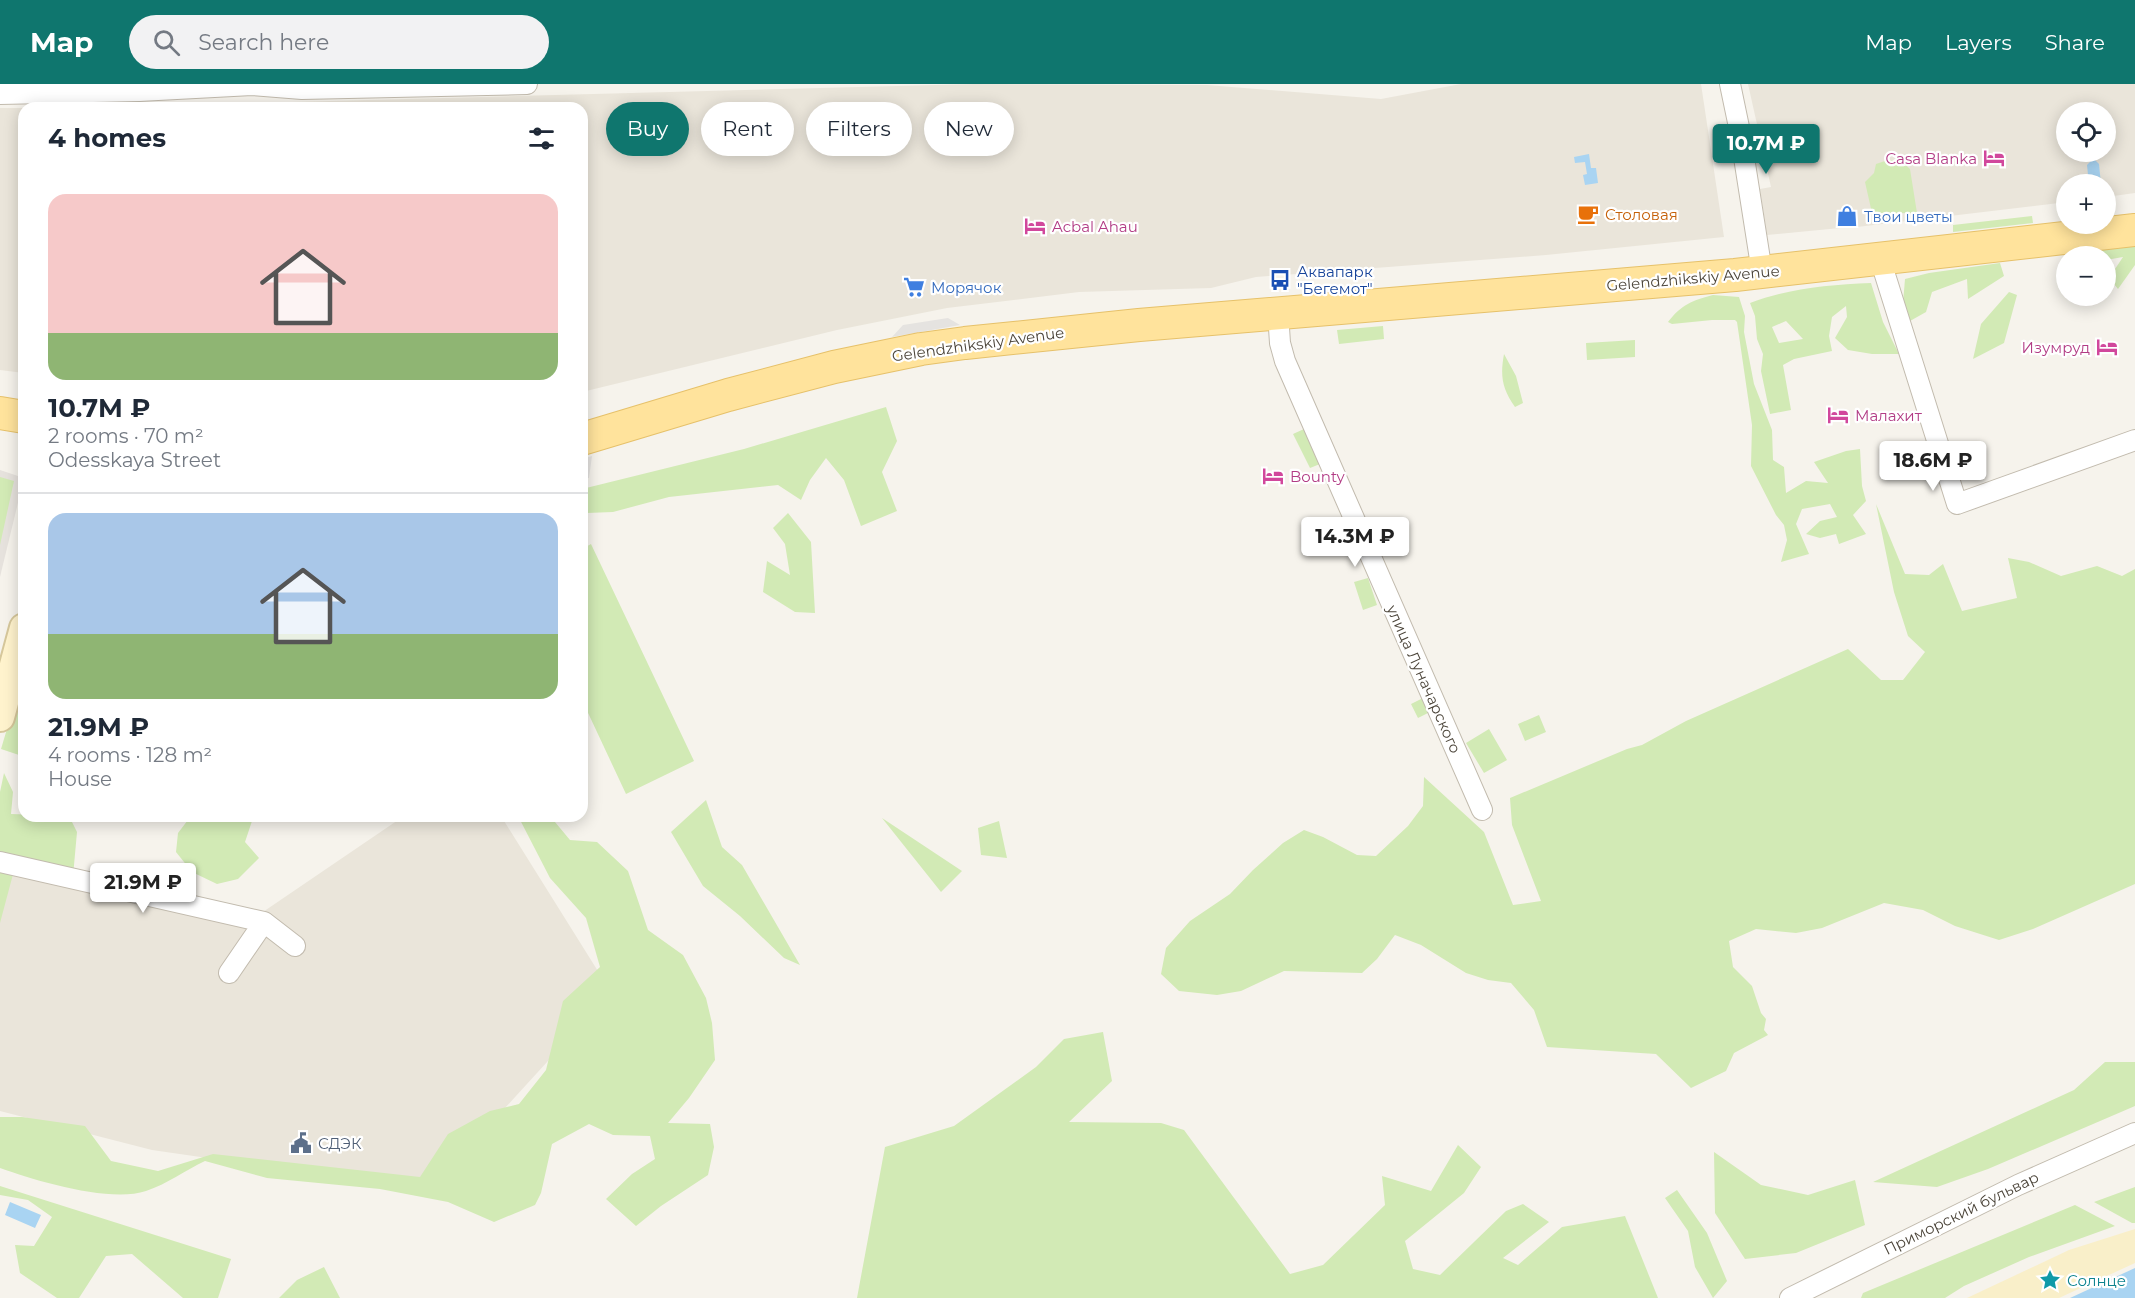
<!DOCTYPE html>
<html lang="en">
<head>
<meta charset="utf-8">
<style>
  body { margin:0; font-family:Montserrat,sans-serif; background:#f2f2f3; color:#1f2937; height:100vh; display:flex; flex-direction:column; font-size:22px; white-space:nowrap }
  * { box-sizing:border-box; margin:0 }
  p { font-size:20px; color:#747a83 }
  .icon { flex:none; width:33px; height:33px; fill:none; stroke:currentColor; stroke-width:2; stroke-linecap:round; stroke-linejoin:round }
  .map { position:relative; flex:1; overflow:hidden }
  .drawer { position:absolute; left:18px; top:18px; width:570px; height:720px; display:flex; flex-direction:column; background:#fff; border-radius:18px; box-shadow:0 3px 15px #0003 }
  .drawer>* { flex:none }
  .guide { position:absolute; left:606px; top:18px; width:570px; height:54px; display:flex; gap:12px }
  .buttons { position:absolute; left:2056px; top:18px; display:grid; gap:12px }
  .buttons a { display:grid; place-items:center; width:60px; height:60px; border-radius:50%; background:#fff; box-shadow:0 3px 15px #0003; font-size:30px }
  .price { position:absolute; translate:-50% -51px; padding:0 14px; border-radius:6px; background:#fff; color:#222; font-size:20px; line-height:39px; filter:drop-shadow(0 2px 3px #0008) }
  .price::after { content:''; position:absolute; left:50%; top:36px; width:18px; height:14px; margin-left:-9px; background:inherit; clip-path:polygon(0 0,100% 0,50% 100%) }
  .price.active { background:#0f766e; color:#fff }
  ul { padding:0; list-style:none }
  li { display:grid; align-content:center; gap:12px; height:318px; padding:0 30px }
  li+li { border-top:2px solid #e0e1e3 }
  li span { display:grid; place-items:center; height:186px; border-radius:18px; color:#555 }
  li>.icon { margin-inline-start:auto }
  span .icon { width:108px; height:108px; fill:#fffc; stroke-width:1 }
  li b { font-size:26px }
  h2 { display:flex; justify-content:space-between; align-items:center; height:72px; padding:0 30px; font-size:26px }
  .tag { padding:0 21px; border-radius:27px; background:#fff; box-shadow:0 3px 15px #0003; font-size:21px; line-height:54px }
  .tag.active { background:#0f766e; color:#fff }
  header { display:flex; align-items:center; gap:36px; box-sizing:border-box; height:84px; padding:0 30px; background:#0f766e; color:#fff }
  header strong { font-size:28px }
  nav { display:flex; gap:33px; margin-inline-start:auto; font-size:21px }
  .search { width:420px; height:54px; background:#f2f2f3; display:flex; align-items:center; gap:15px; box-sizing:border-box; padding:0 21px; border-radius:33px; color:#747a83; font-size:22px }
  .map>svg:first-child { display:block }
  .residential { fill:#eae5da; fill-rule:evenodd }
  .industrial { fill:#e6e2dd }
  .green { fill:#d2eab5; fill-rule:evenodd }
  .sand { fill:#f9efc9 }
  .parking { fill:#e5e3e0 }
  .water { fill:#a9d4f2 }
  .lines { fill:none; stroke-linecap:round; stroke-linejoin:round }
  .street-casing { stroke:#c2bbae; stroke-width:22 }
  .secondary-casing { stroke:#d6c79b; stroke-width:32 }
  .primary-casing { stroke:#e6c16a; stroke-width:34 }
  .street { stroke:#fff; stroke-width:20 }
  .secondary { stroke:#fff3cd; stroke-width:28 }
  .primary { stroke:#ffe39c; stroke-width:32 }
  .labels { text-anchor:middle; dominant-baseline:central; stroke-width:4.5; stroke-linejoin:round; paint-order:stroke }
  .hotel-label { font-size:15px; fill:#b23c85; stroke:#fff; text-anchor:start }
  .food-label { font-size:15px; fill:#c56008; stroke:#fff; text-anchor:start }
  .shop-label { font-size:15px; fill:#366cbe; stroke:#fff; text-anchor:start }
  .transit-label { font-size:15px; fill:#164399; stroke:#fff; text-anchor:start }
  .street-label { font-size:15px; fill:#4b4439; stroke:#fff }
  .service-label { font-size:15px; fill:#4e5e75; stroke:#fff; text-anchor:start }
  .culture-label { font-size:15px; fill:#0d838f; stroke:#fff; text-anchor:start }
</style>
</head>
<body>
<header>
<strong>Map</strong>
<div class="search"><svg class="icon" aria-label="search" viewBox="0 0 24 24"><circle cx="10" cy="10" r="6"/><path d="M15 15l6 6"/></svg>Search here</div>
<nav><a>Map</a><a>Layers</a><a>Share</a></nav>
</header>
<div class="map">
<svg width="2135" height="1214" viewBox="0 0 2135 1214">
  <rect width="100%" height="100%" fill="#f6f3ec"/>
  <path class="residential" d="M 974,0 L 1207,1 L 1381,15 L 1461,0 L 1701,0 L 1724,153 L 1546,171 L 1256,193 L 1211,204 L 1079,208 L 947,224 L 837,246 L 582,308 L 582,24 L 169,24 L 174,21 Z
    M 1748,0 L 2135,0 L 2135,109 L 2106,113 L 2106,100 L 2067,100 L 2067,118 L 1857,143 L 1854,135 L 1840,137 L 1840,144 L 1767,151 L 1760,105 L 1771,103 ZM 2067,28 L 2106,28 L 2106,68 L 2067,68 Z
    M 0,24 L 26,24 L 24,24 L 24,289 L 0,286 Z
    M 404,732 L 501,732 L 611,908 L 430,1106 L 152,1066 L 0,1027 L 0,791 L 2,784 L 257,832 Z"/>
  <path class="industrial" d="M 0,386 L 24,394 L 0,493 Z"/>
  <path class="green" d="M 1888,76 L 1900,76 L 1910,85 L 1917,129 L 1872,129 L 1865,98 L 1874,89 L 1876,80 Z
    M 2032,132 L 2033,139 L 1953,148 L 1953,141 Z
    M 2135,160 L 2135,181 L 2118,205 L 2109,194 L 2123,173 L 2106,176 L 2106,172 L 2080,172 L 2082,168 Z
    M 2000,179 L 2004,192 L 1968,215 L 1967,195 L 1932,208 L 1926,228 L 1910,237 L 1903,219 L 1905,195 L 1929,189 Z
    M 1871,199 L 1883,238 L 1899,270 L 1872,270 L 1848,266 L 1835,254 L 1847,233 L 1846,222 L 1832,233 L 1829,252 L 1832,267 L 1794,275 L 1783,281 L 1791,326 L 1770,330 L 1761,287 L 1763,270 L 1757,255 L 1755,232 L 1750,219 C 1791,204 1828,201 1871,199 ZM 1786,237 L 1803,255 L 1779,259 L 1772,243 Z
    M 2009,208 L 2017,211 L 2004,259 L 1973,275 L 1981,240 Z
    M 1713,211 L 1739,213 L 1745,232 L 1744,248 L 1754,300 L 1772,346 L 1773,376 L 1784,383 L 1786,409 L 1806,397 L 1828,399 L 1814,378 L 1846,367 L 1860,365 L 1862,402 L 1866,417 L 1853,431 L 1866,450 L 1839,460 L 1836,450 L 1820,454 L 1806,450 L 1820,437 L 1837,433 L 1830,420 L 1802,425 L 1796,440 L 1809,470 L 1781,478 L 1787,456 L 1784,441 L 1776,431 L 1751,382 L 1752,341 L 1737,238 L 1735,236 L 1712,236 L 1672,240 L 1668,238 C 1681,221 1693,216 1713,211 Z
    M 1383,242 L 1384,255 L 1339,260 L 1337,246 Z
    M 1635,256 L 1635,273 L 1587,276 L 1586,259 Z
    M 1504,270 L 1516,292 L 1523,319 L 1515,323 C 1502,304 1500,292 1504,270 Z
    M 886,323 L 897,357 L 882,388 L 897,427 L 861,442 L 844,396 L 826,374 L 810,396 L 801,416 L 778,401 L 669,413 L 613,428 L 587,429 L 582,432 L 582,405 L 744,365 Z
    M 1304,345 L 1320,380 L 1310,384 L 1293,350 Z
    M 0,393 L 14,397 L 0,461 Z
    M 1876,420 L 1905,490 L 1929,491 L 1943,480 L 1962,527 L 2017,514 L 2008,474 L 2029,478 L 2061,492 L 2097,482 L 2122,492 L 2135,485 L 2135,800 L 2033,845 L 1999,856 L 1955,842 L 1923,826 L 1884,819 L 1822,844 L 1796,849 L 1756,845 L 1729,857 L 1733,883 L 1752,902 L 1761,929 L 1766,935 L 1764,946 L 1768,951 L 1734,969 L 1726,987 L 1691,1004 L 1656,970 L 1547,963 L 1534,926 L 1511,899 L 1488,896 L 1466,889 L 1421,861 L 1395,851 L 1377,875 L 1362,889 L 1284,887 L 1241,907 L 1217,911 L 1179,907 L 1161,890 L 1166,864 L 1190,837 L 1230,810 L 1253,786 L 1283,759 L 1304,746 L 1323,753 L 1357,771 L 1376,772 L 1408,742 L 1423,722 L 1424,693 L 1484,748 L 1513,821 L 1541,817 L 1512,741 L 1510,714 L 1627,665 L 1642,661 L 1686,637 L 1848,565 L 1881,596 L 1903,596 L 1925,568 L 1908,552 L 1894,508 Z
    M 788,429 L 811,458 L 815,529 L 795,528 L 763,508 L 767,477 L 790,491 L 785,460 L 773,444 Z
    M 1376,435 L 1388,465 L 1375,470 L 1363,441 Z
    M 591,460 L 694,677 L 626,710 L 582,616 L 582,465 Z
    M 1368,494 L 1377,521 L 1363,526 L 1354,498 Z
    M 24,588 L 24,655 L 19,671 L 1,665 Z
    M 1423,614 L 1430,628 L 1418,634 L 1411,620 Z
    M 1539,631 L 1546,648 L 1525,657 L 1518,640 Z
    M 1489,645 L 1507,676 L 1484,689 L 1466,659 Z
    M 4,689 L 13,708 L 11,730 L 69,732 L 77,748 L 73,792 L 16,779 L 0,839 L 0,708 Z
    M 706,716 L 722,763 L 742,781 L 800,881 L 784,874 L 740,832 L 703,802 L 671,748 Z
    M 191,732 L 251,732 L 252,737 L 245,758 L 259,774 L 238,795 L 217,800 L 192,788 L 176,768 L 178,749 Z
    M 518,732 L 550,732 L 570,756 L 597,758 L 628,787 L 648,846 L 683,871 L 706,914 L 712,939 L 715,976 L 689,1014 L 668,1039 L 710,1040 L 714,1063 L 708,1091 L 661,1122 L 636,1142 L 606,1115 L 632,1090 L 655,1075 L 650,1052 L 613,1051 L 589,1040 L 552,1060 L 541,1109 L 535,1121 L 494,1138 L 448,1118 L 380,1105 L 267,1094 L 205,1077 C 186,1086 167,1100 146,1107 C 110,1119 36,1097 0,1084 L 0,1033 L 22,1033 L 85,1042 L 111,1077 L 158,1087 L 213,1070 L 420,1093 L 448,1050 L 490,1027 L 519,1020 L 546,986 L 563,917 L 600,883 L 586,834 L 550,794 Z
    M 882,734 L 962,787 L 941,808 Z
    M 999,737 L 1007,774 L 981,771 L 978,744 Z
    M 1103,948 L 1112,997 L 1069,1038 L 1161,1039 L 1184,1046 L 1290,1190 L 1323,1181 L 1385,1121 L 1382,1092 L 1431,1107 L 1458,1061 L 1481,1083 L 1464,1109 L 1405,1157 L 1413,1185 L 1440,1191 L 1506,1127 L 1523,1120 L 1549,1138 L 1503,1174 L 1518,1181 L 1562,1143 L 1625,1132 L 1658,1214 L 857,1214 L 885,1063 L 954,1042 L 1036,983 L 1064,955 Z
    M 2105,978 L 2135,978 L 2135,1022 L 1988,1085 L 1937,1103 L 1873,1098 L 2074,1006 Z
    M 1714,1068 L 1761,1101 L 1808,1111 L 1855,1096 L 1865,1141 L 1796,1169 L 1745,1175 L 1715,1129 Z
    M 0,1102 L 231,1175 L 218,1214 L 183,1214 L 132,1170 L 106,1172 L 79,1214 L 57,1214 L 20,1189 L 15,1161 L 34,1162 L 52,1133 L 28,1116 L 0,1111 Z
    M 2135,1103 L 2135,1139 L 2132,1139 L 2094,1118 Z
    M 1677,1106 L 1707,1149 L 1727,1197 L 1713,1214 L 1695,1183 L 1688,1147 L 1665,1114 Z
    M 2075,1121 L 2115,1142 L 2029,1173 L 1964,1202 L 1945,1214 L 1861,1214 L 1863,1209 Z
    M 324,1183 L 340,1214 L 279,1214 L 297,1196 Z"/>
  <path class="sand" d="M 2135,1145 L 2135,1179 L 2059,1214 L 1967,1214 L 2069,1166 Z"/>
  <path class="parking" d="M 948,234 L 960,241 L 892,253 L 903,241 Z
    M 592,372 L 589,394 L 582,395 L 582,375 Z"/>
  <path class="water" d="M 1589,70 L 1591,84 L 1596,84 L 1598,99 L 1585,101 L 1583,91 L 1587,90 L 1585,78 L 1575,79 L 1574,73 Z
    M 2095,76 L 2099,80 L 2101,100 L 2089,100 L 2087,81 L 2091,77 Z
    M 10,1118 L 41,1131 L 35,1144 L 5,1131 Z
    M 2135,1184 L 2135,1214 L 2070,1214 Z"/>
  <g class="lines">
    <defs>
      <path id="street" d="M 1730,0 L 1740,48 L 1762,188
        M 0,10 L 139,7 L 252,1 L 302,5 L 527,0
        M 1880,175 L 1957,420 L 2135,356
        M 1278,229 L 1280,259 L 1285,277 L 1482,726
        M 0,778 L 264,838 L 295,862
        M 229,889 L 264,838
        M 1790,1214 L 2018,1101 L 2135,1049"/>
      <path id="secondary" d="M 0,633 L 24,544"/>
      <path id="primary" d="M 0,329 L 24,333
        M 582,355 L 728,311 L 834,283 L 921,265 L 965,259 L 1139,241 L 1735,191 L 2135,146"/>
    </defs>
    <use href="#street" class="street-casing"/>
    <use href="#secondary" class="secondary-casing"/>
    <use href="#primary" class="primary-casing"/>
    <use href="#street" class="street"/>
    <use href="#secondary" class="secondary"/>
    <use href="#primary" class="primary"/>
  </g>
  <defs>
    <symbol id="hotel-bare" viewBox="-9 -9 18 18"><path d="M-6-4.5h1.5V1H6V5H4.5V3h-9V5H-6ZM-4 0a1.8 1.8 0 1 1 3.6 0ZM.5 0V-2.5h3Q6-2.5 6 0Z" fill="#d1479c" stroke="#fff" stroke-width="2.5" paint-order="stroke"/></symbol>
    <symbol id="cafe-bare" viewBox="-9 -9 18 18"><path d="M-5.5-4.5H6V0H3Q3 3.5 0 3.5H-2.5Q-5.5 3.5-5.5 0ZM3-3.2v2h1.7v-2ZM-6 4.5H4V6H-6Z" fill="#e8710a" stroke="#fff" stroke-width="2.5" paint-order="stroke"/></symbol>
    <symbol id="shop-bare" viewBox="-9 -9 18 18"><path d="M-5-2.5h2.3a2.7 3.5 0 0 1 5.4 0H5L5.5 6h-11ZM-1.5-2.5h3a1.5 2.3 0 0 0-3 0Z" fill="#3f7fe0" stroke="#fff" stroke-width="2.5" paint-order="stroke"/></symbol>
    <symbol id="bus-bare" viewBox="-9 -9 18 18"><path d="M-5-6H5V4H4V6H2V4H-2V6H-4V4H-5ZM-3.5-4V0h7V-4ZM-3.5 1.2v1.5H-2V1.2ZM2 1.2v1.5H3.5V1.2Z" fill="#1a4fb4" stroke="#fff" stroke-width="2.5" paint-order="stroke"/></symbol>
    <symbol id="supermarket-bare" viewBox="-9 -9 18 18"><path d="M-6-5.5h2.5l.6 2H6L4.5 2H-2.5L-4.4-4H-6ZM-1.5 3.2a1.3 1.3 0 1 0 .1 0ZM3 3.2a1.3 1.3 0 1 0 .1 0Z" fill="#3f7fe0" stroke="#fff" stroke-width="2.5" paint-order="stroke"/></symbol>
    <symbol id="civic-bare" viewBox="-9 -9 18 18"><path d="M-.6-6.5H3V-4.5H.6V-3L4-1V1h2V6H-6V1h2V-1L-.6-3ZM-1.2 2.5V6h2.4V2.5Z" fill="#5c6f8a" stroke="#fff" stroke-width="2.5" paint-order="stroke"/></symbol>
    <symbol id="sight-bare" viewBox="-9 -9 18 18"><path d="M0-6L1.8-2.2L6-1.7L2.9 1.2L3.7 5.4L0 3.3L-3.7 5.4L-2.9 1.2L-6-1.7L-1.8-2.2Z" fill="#0f9aa8" stroke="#fff" stroke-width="2.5" paint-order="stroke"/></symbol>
  </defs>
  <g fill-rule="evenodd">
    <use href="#hotel-bare" x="1979" y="59" width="30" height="30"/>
    <use href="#cafe-bare" x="1573" y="115" width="30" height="30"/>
    <use href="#shop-bare" x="1832" y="117" width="30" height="30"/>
    <use href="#hotel-bare" x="1020" y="127" width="30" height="30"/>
    <use href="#bus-bare" x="1265" y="181" width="30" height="30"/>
    <use href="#supermarket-bare" x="899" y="188" width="30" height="30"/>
    <use href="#hotel-bare" x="2092" y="248" width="30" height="30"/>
    <use href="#hotel-bare" x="1823" y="316" width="30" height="30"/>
    <use href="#hotel-bare" x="1258" y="377" width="30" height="30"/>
    <use href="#civic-bare" x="286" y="1044" width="30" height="30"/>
    <use href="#sight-bare" x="2035" y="1181" width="30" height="30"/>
  </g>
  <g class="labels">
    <g class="hotel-label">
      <text x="1977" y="74" text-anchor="end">Casa Blanka</text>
      <text x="1052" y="142">Acbal Ahau</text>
      <text x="2090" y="263" text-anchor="end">Изумруд</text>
      <text x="1855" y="331">Малахит</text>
      <text x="1290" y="392">Bounty</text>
    </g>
    <g class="food-label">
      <text x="1605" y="130">Столовая</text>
    </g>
    <g class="shop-label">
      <text x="1864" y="132">Твои цветы</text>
      <text x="931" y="203">Морячок</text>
    </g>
    <g class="transit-label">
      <text x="1297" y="187">Аквапарк<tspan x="1297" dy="17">"Бегемот"</tspan></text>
    </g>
    <g class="street-label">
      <text transform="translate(1693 194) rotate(-5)">Gelendzhikskiy Avenue</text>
      <text transform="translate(978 260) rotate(-8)">Gelendzhikskiy Avenue</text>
      <text transform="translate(1424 595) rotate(66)">улица Луначарского</text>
      <text transform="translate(1961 1129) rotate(-26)">Приморский бульвар</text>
    </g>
    <g class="service-label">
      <text x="318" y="1059">СДЭК</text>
    </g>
    <g class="culture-label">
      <text x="2067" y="1196">Солнце</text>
    </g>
  </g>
</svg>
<div class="buttons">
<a><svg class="icon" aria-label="locate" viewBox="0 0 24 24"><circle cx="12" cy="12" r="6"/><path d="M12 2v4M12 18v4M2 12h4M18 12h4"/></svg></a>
<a>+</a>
<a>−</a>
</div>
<b class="price active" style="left:1766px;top:91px">10.7M ₽</b>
<b class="price" style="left:1933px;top:408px">18.6M ₽</b>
<b class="price" style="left:1355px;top:484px">14.3M ₽</b>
<b class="price" style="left:143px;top:830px">21.9M ₽</b>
<div class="guide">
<a class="tag active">Buy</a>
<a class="tag">Rent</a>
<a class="tag">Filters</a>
<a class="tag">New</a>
</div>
<section class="drawer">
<h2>4 homes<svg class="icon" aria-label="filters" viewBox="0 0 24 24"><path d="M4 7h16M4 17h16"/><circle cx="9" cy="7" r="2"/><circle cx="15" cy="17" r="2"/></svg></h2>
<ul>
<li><span style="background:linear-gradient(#f6c9c9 75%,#8fb573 0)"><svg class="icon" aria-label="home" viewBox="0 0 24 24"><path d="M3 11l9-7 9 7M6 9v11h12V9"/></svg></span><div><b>10.7M ₽</b><p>2 rooms · 70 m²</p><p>Odesskaya Street</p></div></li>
<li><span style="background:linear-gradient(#a9c7e8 65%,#8fb573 0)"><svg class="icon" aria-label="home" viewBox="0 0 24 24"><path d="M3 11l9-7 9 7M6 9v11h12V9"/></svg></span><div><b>21.9M ₽</b><p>4 rooms · 128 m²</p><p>House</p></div></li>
</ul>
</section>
</div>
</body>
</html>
